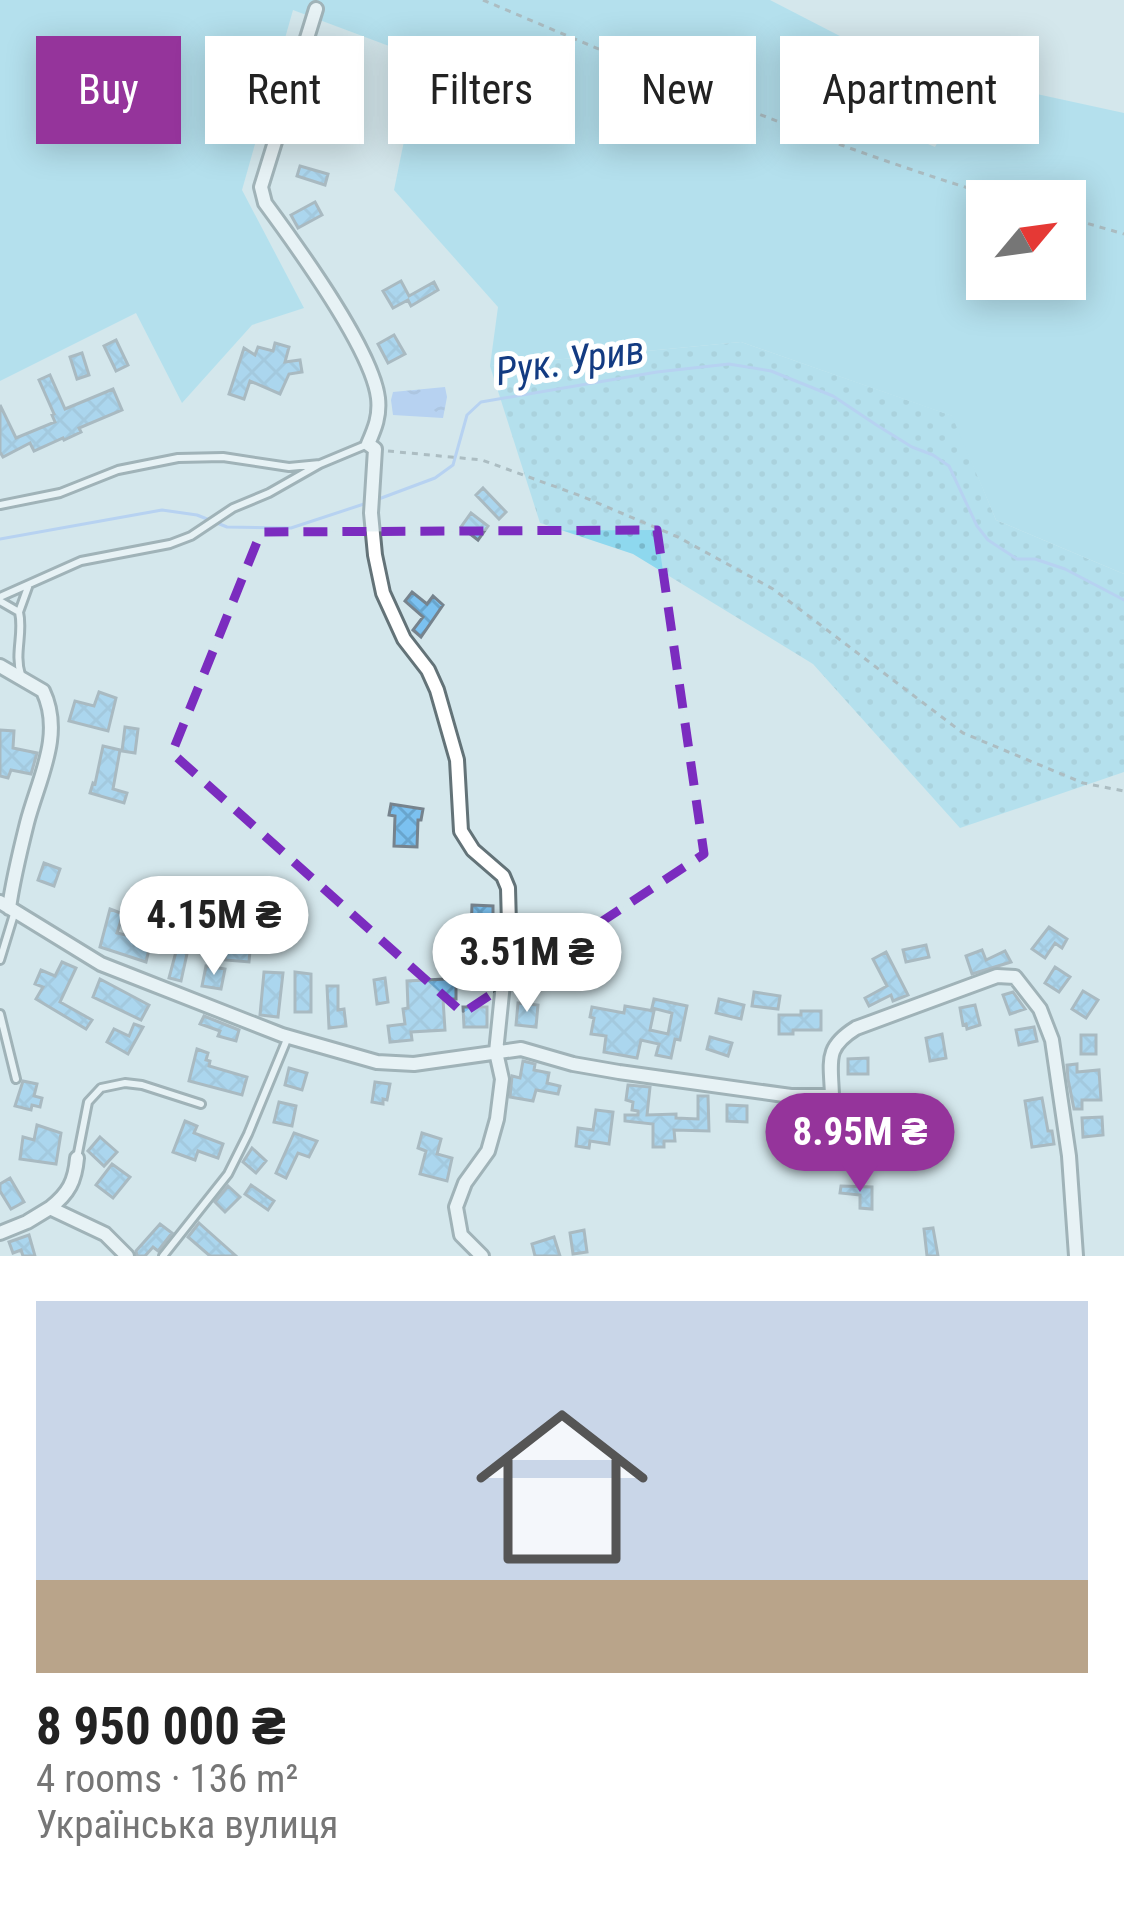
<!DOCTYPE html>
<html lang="en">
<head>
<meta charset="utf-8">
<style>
  body { margin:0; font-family:"Roboto Condensed",sans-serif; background:#f6f6f6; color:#222; height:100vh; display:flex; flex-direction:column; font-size:45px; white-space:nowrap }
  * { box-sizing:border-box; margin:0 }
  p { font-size:39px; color:#767676 }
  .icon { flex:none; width:66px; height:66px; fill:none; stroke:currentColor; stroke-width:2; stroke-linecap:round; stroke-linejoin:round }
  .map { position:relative; height:1256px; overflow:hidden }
  .drawer { display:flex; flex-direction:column; background:#fff; flex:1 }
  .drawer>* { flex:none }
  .guide { position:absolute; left:36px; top:36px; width:1053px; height:108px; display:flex; gap:24px }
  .needle { width:78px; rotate:61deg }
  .buttons { position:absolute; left:966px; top:180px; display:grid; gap:24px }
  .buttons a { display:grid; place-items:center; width:120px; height:120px; border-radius:0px; background:#fff; box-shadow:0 6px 30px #0003; font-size:60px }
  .price { position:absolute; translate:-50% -102px; padding:0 27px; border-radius:42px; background:#fff; color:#222; font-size:39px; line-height:78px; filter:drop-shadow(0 3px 6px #0008) }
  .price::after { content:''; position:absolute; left:50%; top:72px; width:36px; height:27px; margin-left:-18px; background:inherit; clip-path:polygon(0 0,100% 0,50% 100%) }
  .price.active { background:#95349b; color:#fff }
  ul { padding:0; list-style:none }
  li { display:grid; align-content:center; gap:24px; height:636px; padding:0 36px }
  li+li { border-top:3px solid #e0e0e0 }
  li span { display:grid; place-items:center; height:372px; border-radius:0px; color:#555 }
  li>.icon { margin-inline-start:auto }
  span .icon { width:216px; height:216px; fill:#fffc; stroke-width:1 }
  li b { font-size:51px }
  .pill { padding:0 42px; border-radius:0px; background:#fff; box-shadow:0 6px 30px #0003; font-size:42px; line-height:108px }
  .pill.active { background:#95349b; color:#fff }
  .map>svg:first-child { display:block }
  .grass { fill:url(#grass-dots) }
  .garden { fill:#8ed8ee; fill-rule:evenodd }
  .water { fill:url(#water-ripples) }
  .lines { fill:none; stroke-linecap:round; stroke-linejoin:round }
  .stream { stroke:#94b8f6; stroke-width:3 }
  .building { fill:url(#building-cross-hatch); stroke:#76838d; stroke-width:3 }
  .service-casing { stroke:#637378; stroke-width:12 }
  .minor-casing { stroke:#637378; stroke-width:18 }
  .path { stroke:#7d8a8e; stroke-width:3; stroke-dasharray:6 6; stroke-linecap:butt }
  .service { stroke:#fff; stroke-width:6 }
  .minor { stroke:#fff; stroke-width:12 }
  .marked { fill:none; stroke:#7b2cbf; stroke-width:9; stroke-dasharray:24 15; stroke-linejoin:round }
  .labels { text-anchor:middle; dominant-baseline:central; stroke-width:10; stroke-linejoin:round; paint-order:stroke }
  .water-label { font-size:39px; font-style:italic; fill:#133b82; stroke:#fff }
</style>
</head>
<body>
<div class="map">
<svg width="1124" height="1256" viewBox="0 0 1124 1256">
  <defs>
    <pattern id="grass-dots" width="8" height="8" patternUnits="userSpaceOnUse" patternTransform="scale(3)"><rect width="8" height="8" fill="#8ed8ee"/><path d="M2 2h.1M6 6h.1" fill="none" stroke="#79b8cb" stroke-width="1.8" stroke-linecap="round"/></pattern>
    <pattern id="water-ripples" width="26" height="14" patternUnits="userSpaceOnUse" patternTransform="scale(3)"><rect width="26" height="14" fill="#94b8f6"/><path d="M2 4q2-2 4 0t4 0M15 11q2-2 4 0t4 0" fill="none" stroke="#7e9dd2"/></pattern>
    <pattern id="building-cross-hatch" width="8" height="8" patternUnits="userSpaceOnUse" patternTransform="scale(3)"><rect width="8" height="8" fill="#7bc1f0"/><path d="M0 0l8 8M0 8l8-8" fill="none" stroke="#69a5cd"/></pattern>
  </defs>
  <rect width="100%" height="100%" fill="#d4e7ec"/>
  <path class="grass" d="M 741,342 L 953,416 L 996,520 L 1124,574 L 1124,772 L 960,828 L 813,664 L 633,554 L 540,523 L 490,366 Z"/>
  <path class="garden" d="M 0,0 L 770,0 L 867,50 L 860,115 L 935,147 L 972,80 L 1124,113 L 1124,574 L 996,520 L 952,416 L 741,342 L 490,366 L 498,307 L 394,190 L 421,58 L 293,10 L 242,190 L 304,308 L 252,325 L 182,403 L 136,313 L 0,381 ZM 987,201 L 1065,201 L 1065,279 L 987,279 Z"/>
  <path class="water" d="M 445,387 L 447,397 L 443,418 L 393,415 L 391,400 L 393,392 Z"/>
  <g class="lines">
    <path class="stream" d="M 376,500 L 435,478 L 453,465 L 467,415 L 481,402 L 657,372 L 729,364 L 771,371 L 833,396 L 878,426 L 912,447 L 933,455 L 949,466 L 977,526 L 988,540 L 1017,559 L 1035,559 L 1065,569 L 1124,600
      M 0,539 L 162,510 L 197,515 L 227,527 L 291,528 L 367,503"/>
  </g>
  <path class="building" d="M 318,88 L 339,94 L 334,112 L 313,105 Z
    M 300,166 L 328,174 L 325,185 L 297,176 Z
    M 315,202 L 322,215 L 298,228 L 291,215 Z
    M 401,281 L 409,296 L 434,282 L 438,290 L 411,306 L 408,300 L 393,308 L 383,291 Z
    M 394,335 L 405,354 L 388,363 L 378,344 Z
    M 116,340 L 128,365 L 116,371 L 104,346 Z
    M 275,343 L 289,347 L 285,362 L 300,360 L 302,372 L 289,374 L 280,394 L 250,381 L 244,399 L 229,394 L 244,348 L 255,355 L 258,347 L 273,351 Z
    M 82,353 L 89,375 L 77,379 L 70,357 Z
    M 50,375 L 65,409 L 113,389 L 122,410 L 79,428 L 81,432 L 64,440 L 63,438 L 34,451 L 30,443 L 3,457 L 0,452 L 0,405 L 16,438 L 55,422 L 52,415 L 54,414 L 39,380 Z
    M 483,488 L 506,512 L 499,519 L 476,495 Z
    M 471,513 L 488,526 L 478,540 L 461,527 Z
    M 412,592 L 427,604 L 433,596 L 443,605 L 421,637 L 413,630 L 423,617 L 405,601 Z
    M 99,692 L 116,698 L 108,731 L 69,721 L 75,701 L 94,706 Z
    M 125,727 L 138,729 L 135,753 L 122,751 Z
    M 0,730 L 14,731 L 13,748 L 37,753 L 31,774 L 11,770 L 8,778 L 0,776 Z
    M 103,746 L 120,750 L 113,789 L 127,793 L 124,803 L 90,793 L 93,783 L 95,784 Z
    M 391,804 L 423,809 L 421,820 L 418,820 L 417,847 L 394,846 L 395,816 L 389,815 Z
    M 44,863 L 60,869 L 54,886 L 38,880 Z
    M 472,905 L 493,906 L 493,918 L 484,917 L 484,939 L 493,938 L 495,957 L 485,958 L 486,984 L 456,984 L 456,999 L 443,999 L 445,1030 L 411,1032 L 412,1040 L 390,1042 L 388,1026 L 405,1024 L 403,1009 L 408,1008 L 407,981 L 445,979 L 445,972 L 475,973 L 471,932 Z
    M 110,909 L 123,914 L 117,933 L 151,941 L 146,962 L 100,947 Z
    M 1049,927 L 1067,939 L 1062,948 L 1055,943 L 1045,958 L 1032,949 Z
    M 166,934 L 190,940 L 181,981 L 169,978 L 177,948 L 163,944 Z
    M 926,945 L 929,957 L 906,962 L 903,950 Z
    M 226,949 L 250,951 L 249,962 L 225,960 Z
    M 982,950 L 986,960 L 1005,951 L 1011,962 L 972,974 L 966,956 Z
    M 886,952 L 908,995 L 893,1001 L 891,995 L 869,1006 L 865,998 L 887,986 L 873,959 Z
    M 62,962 L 76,968 L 60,1002 L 92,1020 L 86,1029 L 36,999 L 43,987 L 35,984 L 41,970 L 55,976 Z
    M 206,966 L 225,969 L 221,989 L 202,986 Z
    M 1055,967 L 1070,977 L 1059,992 L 1045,983 Z
    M 518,971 L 545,972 L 544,985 L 518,984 Z
    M 264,972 L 283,973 L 278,1017 L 260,1015 Z
    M 295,972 L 311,974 L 311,1012 L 295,1012 Z
    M 385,978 L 388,1002 L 377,1004 L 374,980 Z
    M 100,979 L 149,1005 L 141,1020 L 93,997 Z
    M 327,986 L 338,986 L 338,1010 L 344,1009 L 346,1026 L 329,1028 Z
    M 1083,991 L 1098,1000 L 1086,1018 L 1072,1009 Z
    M 754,992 L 780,996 L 778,1009 L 752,1006 Z
    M 1013,992 L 1025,1009 L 1010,1014 L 1003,995 Z
    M 654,999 L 687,1006 L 680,1040 L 675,1039 L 671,1058 L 656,1055 L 659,1044 L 641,1040 L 637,1058 L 604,1052 L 606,1036 L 591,1034 L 594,1018 L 590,1017 L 592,1007 L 624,1013 L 625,1006 L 654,1011 L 650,1030 L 668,1034 L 672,1013 L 652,1008 Z
    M 719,999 L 744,1005 L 741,1019 L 716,1013 Z
    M 518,1003 L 538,1005 L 536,1027 L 516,1025 Z
    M 975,1005 L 980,1025 L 967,1029 L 966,1024 L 963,1025 L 960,1008 Z
    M 463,1007 L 487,1007 L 487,1027 L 464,1027 Z
    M 801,1011 L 821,1011 L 821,1030 L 793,1030 L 793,1034 L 779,1034 L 779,1015 L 801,1015 Z
    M 204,1016 L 239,1030 L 236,1041 L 218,1036 L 220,1031 L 200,1024 Z
    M 134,1024 L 143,1027 L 128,1054 L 107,1042 L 114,1029 L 129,1036 Z
    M 1034,1027 L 1037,1041 L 1019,1045 L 1016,1030 Z
    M 942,1034 L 946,1058 L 930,1061 L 926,1038 Z
    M 1081,1035 L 1096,1035 L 1096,1054 L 1081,1054 Z
    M 710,1037 L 732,1043 L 728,1056 L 707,1049 Z
    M 197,1049 L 208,1053 L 206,1060 L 210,1061 L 209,1066 L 247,1077 L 242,1095 L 189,1081 Z
    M 868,1058 L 868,1074 L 848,1074 L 848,1059 Z
    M 523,1061 L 535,1064 L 534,1070 L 549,1073 L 547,1083 L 560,1086 L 558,1094 L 536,1090 L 533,1101 L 510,1097 L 512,1076 L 520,1078 Z
    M 1077,1064 L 1077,1072 L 1099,1070 L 1101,1100 L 1082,1100 L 1082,1109 L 1074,1109 L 1068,1079 L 1067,1065 Z
    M 289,1068 L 307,1073 L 302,1090 L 285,1085 Z
    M 23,1081 L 37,1084 L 34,1096 L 42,1098 L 40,1107 L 32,1105 L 31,1110 L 15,1106 Z
    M 375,1082 L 390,1084 L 387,1100 L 383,1099 L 383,1104 L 372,1102 Z
    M 628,1085 L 650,1087 L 647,1115 L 676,1114 L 676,1118 L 698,1119 L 698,1096 L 708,1096 L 709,1131 L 674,1130 L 675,1141 L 664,1141 L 664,1147 L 653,1147 L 653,1124 L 625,1121 L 625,1115 L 638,1115 L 638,1111 L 632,1110 L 633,1102 L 626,1100 Z
    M 1042,1098 L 1048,1131 L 1052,1131 L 1054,1144 L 1032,1147 L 1025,1101 Z
    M 279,1102 L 296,1106 L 292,1126 L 274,1122 Z
    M 727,1105 L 747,1106 L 747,1122 L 727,1121 Z
    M 814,1106 L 830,1108 L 828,1125 L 812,1124 Z
    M 596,1110 L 613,1112 L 609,1144 L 590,1141 L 589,1148 L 576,1146 L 578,1128 L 593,1130 Z
    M 1102,1117 L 1103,1135 L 1083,1137 L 1082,1118 Z
    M 185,1121 L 197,1126 L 194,1133 L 223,1144 L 218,1158 L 198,1151 L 195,1160 L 173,1152 Z
    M 37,1125 L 61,1133 L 56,1164 L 20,1159 L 23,1137 L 34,1140 Z
    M 294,1133 L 317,1141 L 309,1157 L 298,1153 L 286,1178 L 276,1173 Z
    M 422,1133 L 441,1139 L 437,1154 L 452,1158 L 447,1181 L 420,1174 L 426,1151 L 418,1148 Z
    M 100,1137 L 117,1152 L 104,1166 L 88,1151 Z
    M 252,1148 L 266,1161 L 256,1173 L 243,1162 Z
    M 112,1164 L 130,1177 L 113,1198 L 96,1185 Z
    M 10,1178 L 24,1202 L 11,1209 L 0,1191 L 0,1184 Z
    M 251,1185 L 274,1201 L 268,1210 L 245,1194 Z
    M 228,1186 L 240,1197 L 225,1212 L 215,1202 Z
    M 841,1186 L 872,1187 L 872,1209 L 860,1208 L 860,1195 L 840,1193 Z
    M 199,1223 L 236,1256 L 210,1256 L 188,1237 Z
    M 160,1224 L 172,1233 L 158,1251 L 153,1247 L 145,1256 L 137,1256 L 136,1251 Z
    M 933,1228 L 938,1256 L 927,1256 L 924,1229 Z
    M 584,1230 L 587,1252 L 573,1254 L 570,1233 Z
    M 29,1235 L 35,1256 L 23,1256 L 21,1250 L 13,1253 L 9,1242 Z
    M 554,1237 L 560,1256 L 535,1256 L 532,1244 Z"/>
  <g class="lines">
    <defs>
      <path id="service" d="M 0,505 L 60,493 L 118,470 L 178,458 L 223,457 L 289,467 L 320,464 L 368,444
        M 0,597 L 81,561 L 170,544 L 191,536 L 233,508 L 269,493 L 320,464
        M 0,601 L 19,612 C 24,633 14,653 21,675
        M 19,612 L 28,587
        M 0,960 L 15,911
        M 0,1014 L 16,1079
        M 77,1158 L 88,1102 L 101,1088 L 125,1083 L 142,1085 L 201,1104
        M 163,1256 L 228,1174 L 248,1134 L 288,1037"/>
      <path id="minor" d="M 316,9 L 261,187 L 265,203 C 296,245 372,349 378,398 C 380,416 375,428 368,444 L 375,449 L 371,513 L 375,555 L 383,593 L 404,639 L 428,670 L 437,690 L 457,760 L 461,831 L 473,850 L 503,876 L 508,888 L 509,925 L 496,1052 L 502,1079 L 497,1119 L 488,1151 L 465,1183 L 456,1207 L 461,1235 L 482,1256
        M 0,666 L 43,691 C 64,735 38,780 27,823 C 20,851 13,879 9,908
        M 0,902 L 101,964 L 282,1035 L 377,1062 L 414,1064 L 521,1049 L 573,1064 L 619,1072 L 791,1096 L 832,1096 C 831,1061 824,1048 856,1028 L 997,976 L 1015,977 L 1040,1009 L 1052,1040 L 1069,1156 L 1076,1256
        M 77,1158 C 75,1181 69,1193 50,1208 L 105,1234 L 127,1256
        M 0,1233 L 27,1222 L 50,1208"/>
    </defs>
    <use href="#service" class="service-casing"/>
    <use href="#minor" class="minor-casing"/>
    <path class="path" d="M 483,0 C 657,74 830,148 1011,201
      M 1065,217 L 1124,234
      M 388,451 L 482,460 L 581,496 L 678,537 L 773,589 L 963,733 L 1083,783 L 1124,791"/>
    <use href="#service" class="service"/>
    <use href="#minor" class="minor"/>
  </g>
  <path d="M0 0H1124V1256H0ZM 657,530 L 704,854 L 463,1013 L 172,753 L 261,532 Z" fill="#d4e7ec" fill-opacity=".55" fill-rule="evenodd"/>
  <path class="marked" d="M 657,530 L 704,854 L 463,1013 L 172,753 L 261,532 Z"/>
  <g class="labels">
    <g class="water-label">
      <text transform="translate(570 361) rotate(-9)">Рук. Урив</text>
    </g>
  </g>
</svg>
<div class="buttons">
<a><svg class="needle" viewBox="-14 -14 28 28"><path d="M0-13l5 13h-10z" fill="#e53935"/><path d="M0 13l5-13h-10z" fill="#767676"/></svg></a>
</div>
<b class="price" style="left:214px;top:978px">4.15M ₴</b>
<b class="price" style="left:527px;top:1015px">3.51M ₴</b>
<b class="price active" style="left:860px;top:1195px">8.95M ₴</b>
<div class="guide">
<a class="pill active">Buy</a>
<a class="pill">Rent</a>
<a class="pill">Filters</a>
<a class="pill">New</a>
<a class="pill">Apartment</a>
</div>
</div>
<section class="drawer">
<ul>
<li><span style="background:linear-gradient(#c9d6e8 75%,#b9a48a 0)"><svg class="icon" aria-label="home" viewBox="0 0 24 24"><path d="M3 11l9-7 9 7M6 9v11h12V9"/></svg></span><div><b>8 950 000 ₴</b><p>4 rooms · 136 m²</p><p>Українська вулиця</p></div></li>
</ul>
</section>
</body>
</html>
